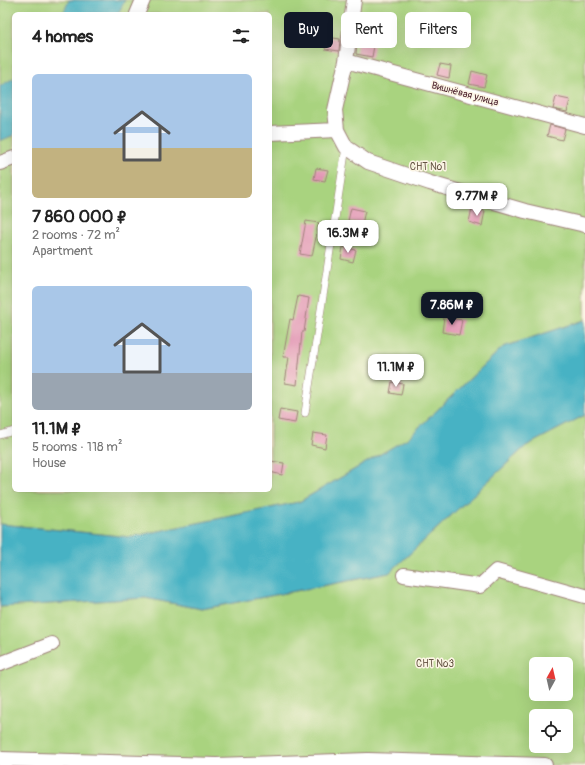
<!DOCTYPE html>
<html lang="en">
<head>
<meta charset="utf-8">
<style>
  body { margin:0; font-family:Pangolin,sans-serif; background:#f6f6f6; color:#222; height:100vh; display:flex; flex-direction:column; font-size:15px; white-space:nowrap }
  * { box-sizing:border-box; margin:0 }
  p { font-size:13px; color:#767676 }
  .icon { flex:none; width:22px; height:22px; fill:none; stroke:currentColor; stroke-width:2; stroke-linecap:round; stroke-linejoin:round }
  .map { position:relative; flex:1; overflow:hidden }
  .sheet { position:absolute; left:12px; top:12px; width:260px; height:480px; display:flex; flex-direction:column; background:#fff; border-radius:6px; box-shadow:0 4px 16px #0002 }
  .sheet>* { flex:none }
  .banner { position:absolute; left:284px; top:12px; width:241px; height:36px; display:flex; gap:8px }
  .needle { width:26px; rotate:8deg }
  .controls { position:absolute; left:529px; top:657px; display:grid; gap:8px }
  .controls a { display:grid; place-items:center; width:44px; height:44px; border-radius:6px; background:#fff; box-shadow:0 4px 16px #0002; font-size:20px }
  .price { position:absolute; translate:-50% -34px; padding:0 9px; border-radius:8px; background:#fff; color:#222; font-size:13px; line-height:26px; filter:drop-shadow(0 1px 2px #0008) }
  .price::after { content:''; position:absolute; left:50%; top:24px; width:12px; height:9px; margin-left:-6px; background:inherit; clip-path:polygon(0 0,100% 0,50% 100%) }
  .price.selected { background:#111827; color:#fff }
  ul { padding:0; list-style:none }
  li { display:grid; align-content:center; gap:8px; height:212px; padding:0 20px }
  li span { display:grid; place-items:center; height:124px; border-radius:6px; color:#555 }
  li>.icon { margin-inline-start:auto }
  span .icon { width:72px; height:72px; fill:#fffc; stroke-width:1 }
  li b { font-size:17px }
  h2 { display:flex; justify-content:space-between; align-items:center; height:48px; padding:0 20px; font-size:17px }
  .tag { padding:0 14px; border-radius:6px; background:#fff; box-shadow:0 4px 16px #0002; font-size:14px; line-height:36px }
  .tag.selected { background:#111827; color:#fff }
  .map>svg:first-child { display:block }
  .green { fill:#a9d37f; stroke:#7a7955; fill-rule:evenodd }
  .water { fill:#47b2c4; stroke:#486878 }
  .building { fill:#e194b4 }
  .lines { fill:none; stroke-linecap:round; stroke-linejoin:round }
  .lane-casing { stroke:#9f827a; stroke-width:8 }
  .street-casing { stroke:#9f827a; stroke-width:16 }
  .lane { stroke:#fff; stroke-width:7 }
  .street { stroke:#fff; stroke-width:14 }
  .labels { text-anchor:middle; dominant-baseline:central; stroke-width:3; stroke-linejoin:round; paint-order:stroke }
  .street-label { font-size:10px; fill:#4a1f2b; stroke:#fcf5e5 }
  .park-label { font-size:10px; fill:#654; stroke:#fcf5e5 }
</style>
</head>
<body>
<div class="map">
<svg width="585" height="765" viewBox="0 0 585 765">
  <rect width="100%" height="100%" fill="#fcf5e5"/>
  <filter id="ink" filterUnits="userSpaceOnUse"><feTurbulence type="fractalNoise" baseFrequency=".025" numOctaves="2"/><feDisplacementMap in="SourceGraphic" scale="8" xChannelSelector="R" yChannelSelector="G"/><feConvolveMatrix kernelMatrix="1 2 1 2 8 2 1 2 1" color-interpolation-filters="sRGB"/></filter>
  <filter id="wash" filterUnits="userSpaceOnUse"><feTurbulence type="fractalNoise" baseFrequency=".012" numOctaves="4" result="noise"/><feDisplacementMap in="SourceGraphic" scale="16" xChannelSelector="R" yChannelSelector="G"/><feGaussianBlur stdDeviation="0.9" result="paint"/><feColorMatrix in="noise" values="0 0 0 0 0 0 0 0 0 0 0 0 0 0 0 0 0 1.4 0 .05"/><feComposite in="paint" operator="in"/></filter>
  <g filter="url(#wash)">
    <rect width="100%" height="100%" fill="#f4e4c8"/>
    <path class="green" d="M 0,0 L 585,0 L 585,320 L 503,347 L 408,438 L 299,502 L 130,537 L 0,524 ZM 14,14 L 270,14 L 270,490 L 14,490 Z
      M 585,415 L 585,765 L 0,765 L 0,607 L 145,598 L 202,609 L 389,573 L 526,446 ZM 536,664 L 566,664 L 566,694 L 536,694 ZM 536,716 L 566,716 L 566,746 L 536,746 Z"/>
    <path class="water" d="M 69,0 L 125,0 L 118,14 L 63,14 Z
      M 14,78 L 14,135 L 0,141 L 0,86 Z
      M 585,320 L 585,415 L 526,446 L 389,573 L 202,609 L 145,598 L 0,607 L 0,524 L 130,537 L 299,502 L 408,438 L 503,347 Z"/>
    <g id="blocks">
      <path class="building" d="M 327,37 L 340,39 L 339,51 L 325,49 Z
        M 357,42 L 374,46 L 372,57 L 356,54 Z
        M 440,64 L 451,66 L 449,78 L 437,75 Z
        M 472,71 L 487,75 L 484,87 L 469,84 Z
        M 556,97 L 570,100 L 567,112 L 553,109 Z
        M 550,125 L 565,129 L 562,140 L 547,136 Z
        M 316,168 L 328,170 L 325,181 L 314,179 Z
        M 351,208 L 365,211 L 362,224 L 348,221 Z
        M 472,208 L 485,211 L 482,226 L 469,222 Z
        M 306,221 L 319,223 L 312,256 L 300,254 Z
        M 343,247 L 356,250 L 353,262 L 341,259 Z
        M 298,296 L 309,298 L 304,332 L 302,332 L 297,385 L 285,383 L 289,357 L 283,357 L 290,319 L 293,320 Z
        M 444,317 L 462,320 L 459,335 L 442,332 Z
        M 392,382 L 403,384 L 401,395 L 390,393 Z
        M 280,409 L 297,412 L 295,423 L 278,420 Z
        M 313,433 L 327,435 L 325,448 L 311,445 Z
        M 270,461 L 284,463 L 282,475 L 270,472 Z"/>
    </g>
  </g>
  <g filter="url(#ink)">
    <use href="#blocks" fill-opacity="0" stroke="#9f827a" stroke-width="1"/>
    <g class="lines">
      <defs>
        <path id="lane" d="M 305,413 L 346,147
          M 0,435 L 14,431"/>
        <path id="street" d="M 354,0 L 346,61 L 335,110 L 337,130 L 346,147 L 368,162 L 430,183 L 525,211 L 585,225
          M 137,14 L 143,0
          M 346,61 L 585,126
          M 270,133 L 337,130
          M 0,163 L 14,158
          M 404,575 L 480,586 L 496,571 L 585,596
          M 0,664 L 52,644
          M 0,759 L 216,765 L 368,760 L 545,765"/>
      </defs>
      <use href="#lane" class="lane-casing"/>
      <use href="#street" class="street-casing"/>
      <use href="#lane" class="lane"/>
      <use href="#street" class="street"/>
    </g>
  </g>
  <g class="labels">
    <g class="street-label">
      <text transform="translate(465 94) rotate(15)">Вишнёвая улица</text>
    </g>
    <g class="park-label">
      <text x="428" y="167">СНТ №1</text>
      <text x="435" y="664">СНТ №3</text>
    </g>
  </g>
</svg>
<div class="controls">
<a><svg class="needle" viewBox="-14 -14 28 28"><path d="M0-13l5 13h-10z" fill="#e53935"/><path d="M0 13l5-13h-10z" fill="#767676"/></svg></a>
<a><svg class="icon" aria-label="locate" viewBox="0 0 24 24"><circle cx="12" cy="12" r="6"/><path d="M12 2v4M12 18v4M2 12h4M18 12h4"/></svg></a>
</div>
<b class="price" style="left:477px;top:217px">9.77M ₽</b>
<b class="price" style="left:348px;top:254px">16.3M ₽</b>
<b class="price selected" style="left:452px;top:326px">7.86M ₽</b>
<b class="price" style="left:396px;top:388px">11.1M ₽</b>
<div class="banner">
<a class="tag selected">Buy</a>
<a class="tag">Rent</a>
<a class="tag">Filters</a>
</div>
<section class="sheet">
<h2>4 homes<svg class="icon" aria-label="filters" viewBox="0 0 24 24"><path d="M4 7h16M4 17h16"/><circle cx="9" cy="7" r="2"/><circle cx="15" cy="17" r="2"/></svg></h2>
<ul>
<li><span style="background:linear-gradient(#a9c7e8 60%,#c2b280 0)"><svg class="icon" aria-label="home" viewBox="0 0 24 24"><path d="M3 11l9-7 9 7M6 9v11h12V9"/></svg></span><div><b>7 860 000 ₽</b><p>2 rooms · 72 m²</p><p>Apartment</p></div></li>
<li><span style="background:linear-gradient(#a9c7e8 70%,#9aa5b1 0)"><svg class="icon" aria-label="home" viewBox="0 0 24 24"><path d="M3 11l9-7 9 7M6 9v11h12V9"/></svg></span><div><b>11.1M ₽</b><p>5 rooms · 118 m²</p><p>House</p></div></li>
</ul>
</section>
</div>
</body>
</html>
